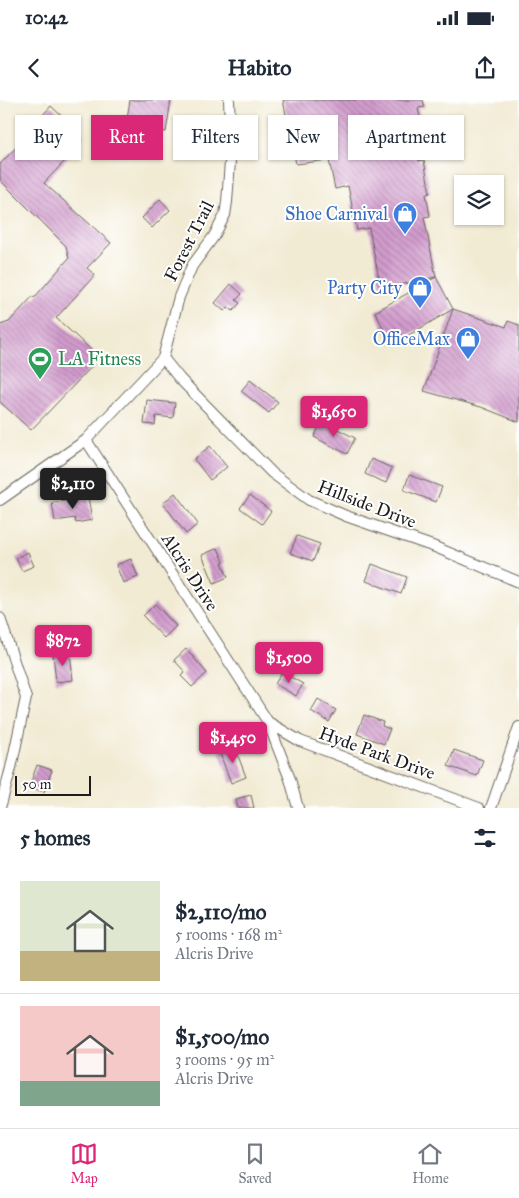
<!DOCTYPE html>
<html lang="en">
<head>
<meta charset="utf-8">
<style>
  body { margin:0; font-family:"IM FELL Great Primer",serif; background:#f6f6f7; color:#1f2937; height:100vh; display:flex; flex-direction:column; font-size:19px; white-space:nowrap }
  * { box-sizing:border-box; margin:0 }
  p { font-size:16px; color:#747a83 }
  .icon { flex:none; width:28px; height:28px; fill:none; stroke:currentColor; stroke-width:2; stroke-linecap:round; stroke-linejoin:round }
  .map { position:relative; height:708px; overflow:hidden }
  .drawer { display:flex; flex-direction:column; background:#fff; flex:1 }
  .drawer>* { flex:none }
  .hud { position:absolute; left:15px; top:15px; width:490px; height:45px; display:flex; gap:10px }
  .buttons { position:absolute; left:454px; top:75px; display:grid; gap:10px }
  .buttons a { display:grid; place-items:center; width:50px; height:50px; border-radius:0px; background:#fff; box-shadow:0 1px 4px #0004; font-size:25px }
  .scale { position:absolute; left:15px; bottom:12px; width:76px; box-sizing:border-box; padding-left:5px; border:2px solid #1c1c1c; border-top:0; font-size:14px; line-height:18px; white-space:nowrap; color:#1c1c1c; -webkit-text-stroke:4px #fff; paint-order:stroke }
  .price { position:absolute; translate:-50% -42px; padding:0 11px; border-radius:5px; background:#db2777; color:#fff; font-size:16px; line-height:32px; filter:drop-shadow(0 1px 2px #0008) }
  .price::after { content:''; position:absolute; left:50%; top:30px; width:15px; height:11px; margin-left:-8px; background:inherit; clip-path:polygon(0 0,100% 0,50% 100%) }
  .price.current { background:#222; color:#fff }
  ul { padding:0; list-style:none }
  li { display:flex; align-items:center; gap:15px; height:125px; padding:0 20px }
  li+li { border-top:1px solid #e0e1e3 }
  li span { display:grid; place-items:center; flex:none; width:140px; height:100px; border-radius:0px; color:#555 }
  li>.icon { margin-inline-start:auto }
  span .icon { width:60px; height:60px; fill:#fffc; stroke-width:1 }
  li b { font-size:21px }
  h2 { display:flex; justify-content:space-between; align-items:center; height:60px; padding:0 20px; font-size:21px }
  .tag { padding:0 18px; border-radius:0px; background:#fff; box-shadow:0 1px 4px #0004; font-size:18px; line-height:45px }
  .tag.current { background:#db2777; color:#fff }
  .status { display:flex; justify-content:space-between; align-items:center; height:35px; padding:0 25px; background:#fff; direction:ltr }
  .status svg { height:14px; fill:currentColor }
  header { display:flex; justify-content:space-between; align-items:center; height:65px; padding:0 20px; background:#fff; font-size:22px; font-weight:700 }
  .menu { display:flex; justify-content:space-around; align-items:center; height:70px; border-top:1px solid #e0e1e3; background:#fff; font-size:14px; color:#747a83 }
  .menu a { display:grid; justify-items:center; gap:2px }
  .menu .current { color:#db2777 }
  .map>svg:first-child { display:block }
  .building { fill:url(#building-back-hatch) }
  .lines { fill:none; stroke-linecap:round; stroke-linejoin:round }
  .minor-casing { stroke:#67645c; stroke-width:12 }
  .minor { stroke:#fff; stroke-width:10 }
  .labels { text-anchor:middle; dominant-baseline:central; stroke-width:4; stroke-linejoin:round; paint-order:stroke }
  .shop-label { font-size:18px; fill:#366cbe; stroke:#fff; text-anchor:end }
  .street-label { font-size:18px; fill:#1c1c1c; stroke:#fff }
  .leisure-label { font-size:18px; fill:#27864d; stroke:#fff; text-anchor:start }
</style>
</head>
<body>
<div class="status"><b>10:42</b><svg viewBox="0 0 49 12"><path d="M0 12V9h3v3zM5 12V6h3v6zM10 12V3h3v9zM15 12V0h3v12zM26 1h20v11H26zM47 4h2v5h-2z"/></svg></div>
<header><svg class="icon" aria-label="back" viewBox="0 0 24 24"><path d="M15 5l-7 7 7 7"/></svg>Habito<svg class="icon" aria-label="share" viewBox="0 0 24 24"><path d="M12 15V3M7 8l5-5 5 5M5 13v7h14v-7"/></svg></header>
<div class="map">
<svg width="519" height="708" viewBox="0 0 519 708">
  <defs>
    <pattern id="building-back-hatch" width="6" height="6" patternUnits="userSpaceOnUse" patternTransform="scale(1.25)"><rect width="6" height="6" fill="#d29ccd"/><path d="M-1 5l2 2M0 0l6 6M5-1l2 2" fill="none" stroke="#aa7ea6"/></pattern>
  </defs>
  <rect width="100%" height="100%" fill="#fff"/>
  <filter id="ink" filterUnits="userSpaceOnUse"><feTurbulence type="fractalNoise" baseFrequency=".02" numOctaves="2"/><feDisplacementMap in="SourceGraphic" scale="10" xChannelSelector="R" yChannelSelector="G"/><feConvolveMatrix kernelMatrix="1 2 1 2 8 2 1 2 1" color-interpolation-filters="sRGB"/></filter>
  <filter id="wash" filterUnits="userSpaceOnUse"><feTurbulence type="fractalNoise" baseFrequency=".0096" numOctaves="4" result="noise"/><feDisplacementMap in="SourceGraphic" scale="20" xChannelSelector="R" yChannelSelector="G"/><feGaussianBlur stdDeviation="1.12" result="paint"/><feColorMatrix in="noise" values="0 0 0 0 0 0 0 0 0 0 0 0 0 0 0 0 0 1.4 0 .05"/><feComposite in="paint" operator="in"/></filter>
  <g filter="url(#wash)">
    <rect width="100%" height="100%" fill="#f2ebd4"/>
    <g id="blocks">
      <path class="building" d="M 130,0 L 171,0 L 166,32 L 126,25 Z
        M 283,0 L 423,0 L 425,7 L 418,8 L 425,43 L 417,45 L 419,61 L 424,60 L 430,93 L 426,94 L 430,116 L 424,117 L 436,177 L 381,189 L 369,128 L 357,130 L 348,86 L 335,89 L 329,60 L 296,64 Z
        M 51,6 L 70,24 L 67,26 L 82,40 L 79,42 L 81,44 L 44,83 L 111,143 L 87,168 L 95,175 L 56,218 L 100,258 L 31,330 L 0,302 L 0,225 L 9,222 L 33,196 L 34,198 L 69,158 L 66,146 L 0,80 L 0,64 L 29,34 L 27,32 Z
        M 160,99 L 170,110 L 152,128 L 142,118 Z
        M 436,177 L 453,209 L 392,245 L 375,212 Z
        M 231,184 L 242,194 L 236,200 L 240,203 L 233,211 L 228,207 L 224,211 L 215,203 Z
        M 453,209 L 506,227 L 508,221 L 519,225 L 519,322 L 481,307 L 424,291 Z
        M 250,280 L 278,302 L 269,313 L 241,291 Z
        M 147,300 L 175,303 L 173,318 L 156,316 L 155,325 L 144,324 Z
        M 322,321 L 355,338 L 347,354 L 314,337 Z
        M 210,346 L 227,367 L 210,380 L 194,359 Z
        M 371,359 L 392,368 L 386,383 L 365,374 Z
        M 409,375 L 442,387 L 436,402 L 404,390 Z
        M 175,393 L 198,424 L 186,434 L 163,403 Z
        M 250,395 L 271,411 L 262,424 L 240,408 Z
        M 88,397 L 92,420 L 76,423 L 75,418 L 55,421 L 52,403 Z
        M 297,436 L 320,444 L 313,461 L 290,453 Z
        M 218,448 L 224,462 L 222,463 L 228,477 L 214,483 L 202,455 Z
        M 28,452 L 34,466 L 22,471 L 16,458 Z
        M 131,459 L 138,477 L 123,483 L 116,465 Z
        M 372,464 L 407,477 L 401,494 L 366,481 Z
        M 155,504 L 176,526 L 164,538 L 143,516 Z
        M 186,549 L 207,573 L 192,587 L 181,576 L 185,572 L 174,560 Z
        M 70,552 L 73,580 L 56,582 L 53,554 Z
        M 282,572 L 303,584 L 296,596 L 275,584 Z
        M 318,599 L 336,610 L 329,622 L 311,611 Z
        M 364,615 L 383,622 L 382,626 L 390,629 L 384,644 L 357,634 Z
        M 234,645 L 246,677 L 231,683 L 219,651 Z
        M 454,650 L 483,660 L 477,676 L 448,666 Z
        M 37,665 L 52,670 L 44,692 L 29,687 Z
        M 251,695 L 254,708 L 238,708 L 236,699 Z"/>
    </g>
  </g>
  <g filter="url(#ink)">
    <use href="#blocks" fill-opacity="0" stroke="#67645c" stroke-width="1"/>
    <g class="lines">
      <defs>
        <path id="minor" d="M 163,258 L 180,279 L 272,373 L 309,400 L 346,416 L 435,447 L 519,482
          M 86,340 L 268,622 L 290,679 L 298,708
          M 0,400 L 86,340 L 163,258 L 179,197 L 192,166 L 214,136 L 225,115 L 227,102 L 231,48 L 229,0
          M 0,518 L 26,598 L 11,668 L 0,708
          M 268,622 L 300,641 L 479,708
          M 491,708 L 519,627"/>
      </defs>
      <use href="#minor" class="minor-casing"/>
      <use href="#minor" class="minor"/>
    </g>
  </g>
  <defs>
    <symbol id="shop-pin" viewBox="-11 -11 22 30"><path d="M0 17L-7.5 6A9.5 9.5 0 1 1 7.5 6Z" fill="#3f7fe0" stroke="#fff"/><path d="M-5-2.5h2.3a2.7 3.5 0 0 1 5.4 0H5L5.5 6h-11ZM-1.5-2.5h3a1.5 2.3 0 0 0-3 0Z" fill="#fff"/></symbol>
    <symbol id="stadium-pin" viewBox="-11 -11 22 30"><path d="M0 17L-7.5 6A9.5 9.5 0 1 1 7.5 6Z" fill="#2e9e5b" stroke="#fff"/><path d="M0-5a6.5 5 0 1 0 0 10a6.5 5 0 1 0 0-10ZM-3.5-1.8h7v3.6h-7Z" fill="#fff"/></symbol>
  </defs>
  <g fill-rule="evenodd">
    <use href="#shop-pin" x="391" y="100" width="28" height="38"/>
    <use href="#shop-pin" x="406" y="174" width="28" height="38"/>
    <use href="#shop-pin" x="454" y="225" width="28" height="38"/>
    <use href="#stadium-pin" x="26" y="245" width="28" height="38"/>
  </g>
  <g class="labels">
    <g class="shop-label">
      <text x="388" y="114">Shoe Carnival</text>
      <text x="402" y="188">Party City</text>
      <text x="450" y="239">OfficeMax</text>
    </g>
    <g class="street-label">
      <text transform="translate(189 141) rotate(-63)">Forest Trail</text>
      <text transform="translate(367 404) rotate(21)">Hillside Drive</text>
      <text transform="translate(190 472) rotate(57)">Alcris Drive</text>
      <text transform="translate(377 653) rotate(20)">Hyde Park Drive</text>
    </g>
    <g class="leisure-label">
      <text x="58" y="259">LA Fitness</text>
    </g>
  </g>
</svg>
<div class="buttons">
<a><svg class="icon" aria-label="layers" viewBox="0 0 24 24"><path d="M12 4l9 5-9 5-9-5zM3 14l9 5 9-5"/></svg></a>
</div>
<div class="scale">50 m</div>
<b class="price" style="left:334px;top:338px">$1,650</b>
<b class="price current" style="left:73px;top:410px">$2,110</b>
<b class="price" style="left:63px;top:567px">$872</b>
<b class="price" style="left:289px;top:584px">$1,500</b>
<b class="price" style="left:233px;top:664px">$1,450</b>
<div class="hud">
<a class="tag">Buy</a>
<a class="tag current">Rent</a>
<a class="tag">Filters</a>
<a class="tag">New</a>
<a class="tag">Apartment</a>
</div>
</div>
<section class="drawer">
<h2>5 homes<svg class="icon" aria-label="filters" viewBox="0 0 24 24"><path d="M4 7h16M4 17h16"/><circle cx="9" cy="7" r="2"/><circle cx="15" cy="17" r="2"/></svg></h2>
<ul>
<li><span style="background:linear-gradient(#dfe7d0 70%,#c2b280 0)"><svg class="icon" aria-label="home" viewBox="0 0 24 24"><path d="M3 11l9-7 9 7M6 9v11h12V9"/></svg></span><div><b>$2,110/mo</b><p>5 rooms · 168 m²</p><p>Alcris Drive</p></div></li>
<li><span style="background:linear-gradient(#f6c9c9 75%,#7fa58c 0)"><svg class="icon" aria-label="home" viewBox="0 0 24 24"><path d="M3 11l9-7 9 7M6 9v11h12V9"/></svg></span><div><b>$1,500/mo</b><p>3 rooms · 95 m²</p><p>Alcris Drive</p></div></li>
</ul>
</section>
<nav class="menu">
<a class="current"><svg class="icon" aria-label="map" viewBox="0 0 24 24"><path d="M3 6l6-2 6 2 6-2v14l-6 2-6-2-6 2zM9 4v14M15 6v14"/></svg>Map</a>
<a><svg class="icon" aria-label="saved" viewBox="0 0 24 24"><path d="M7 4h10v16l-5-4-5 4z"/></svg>Saved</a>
<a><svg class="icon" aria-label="home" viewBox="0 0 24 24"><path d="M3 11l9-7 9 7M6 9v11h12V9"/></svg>Home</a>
</nav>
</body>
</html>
